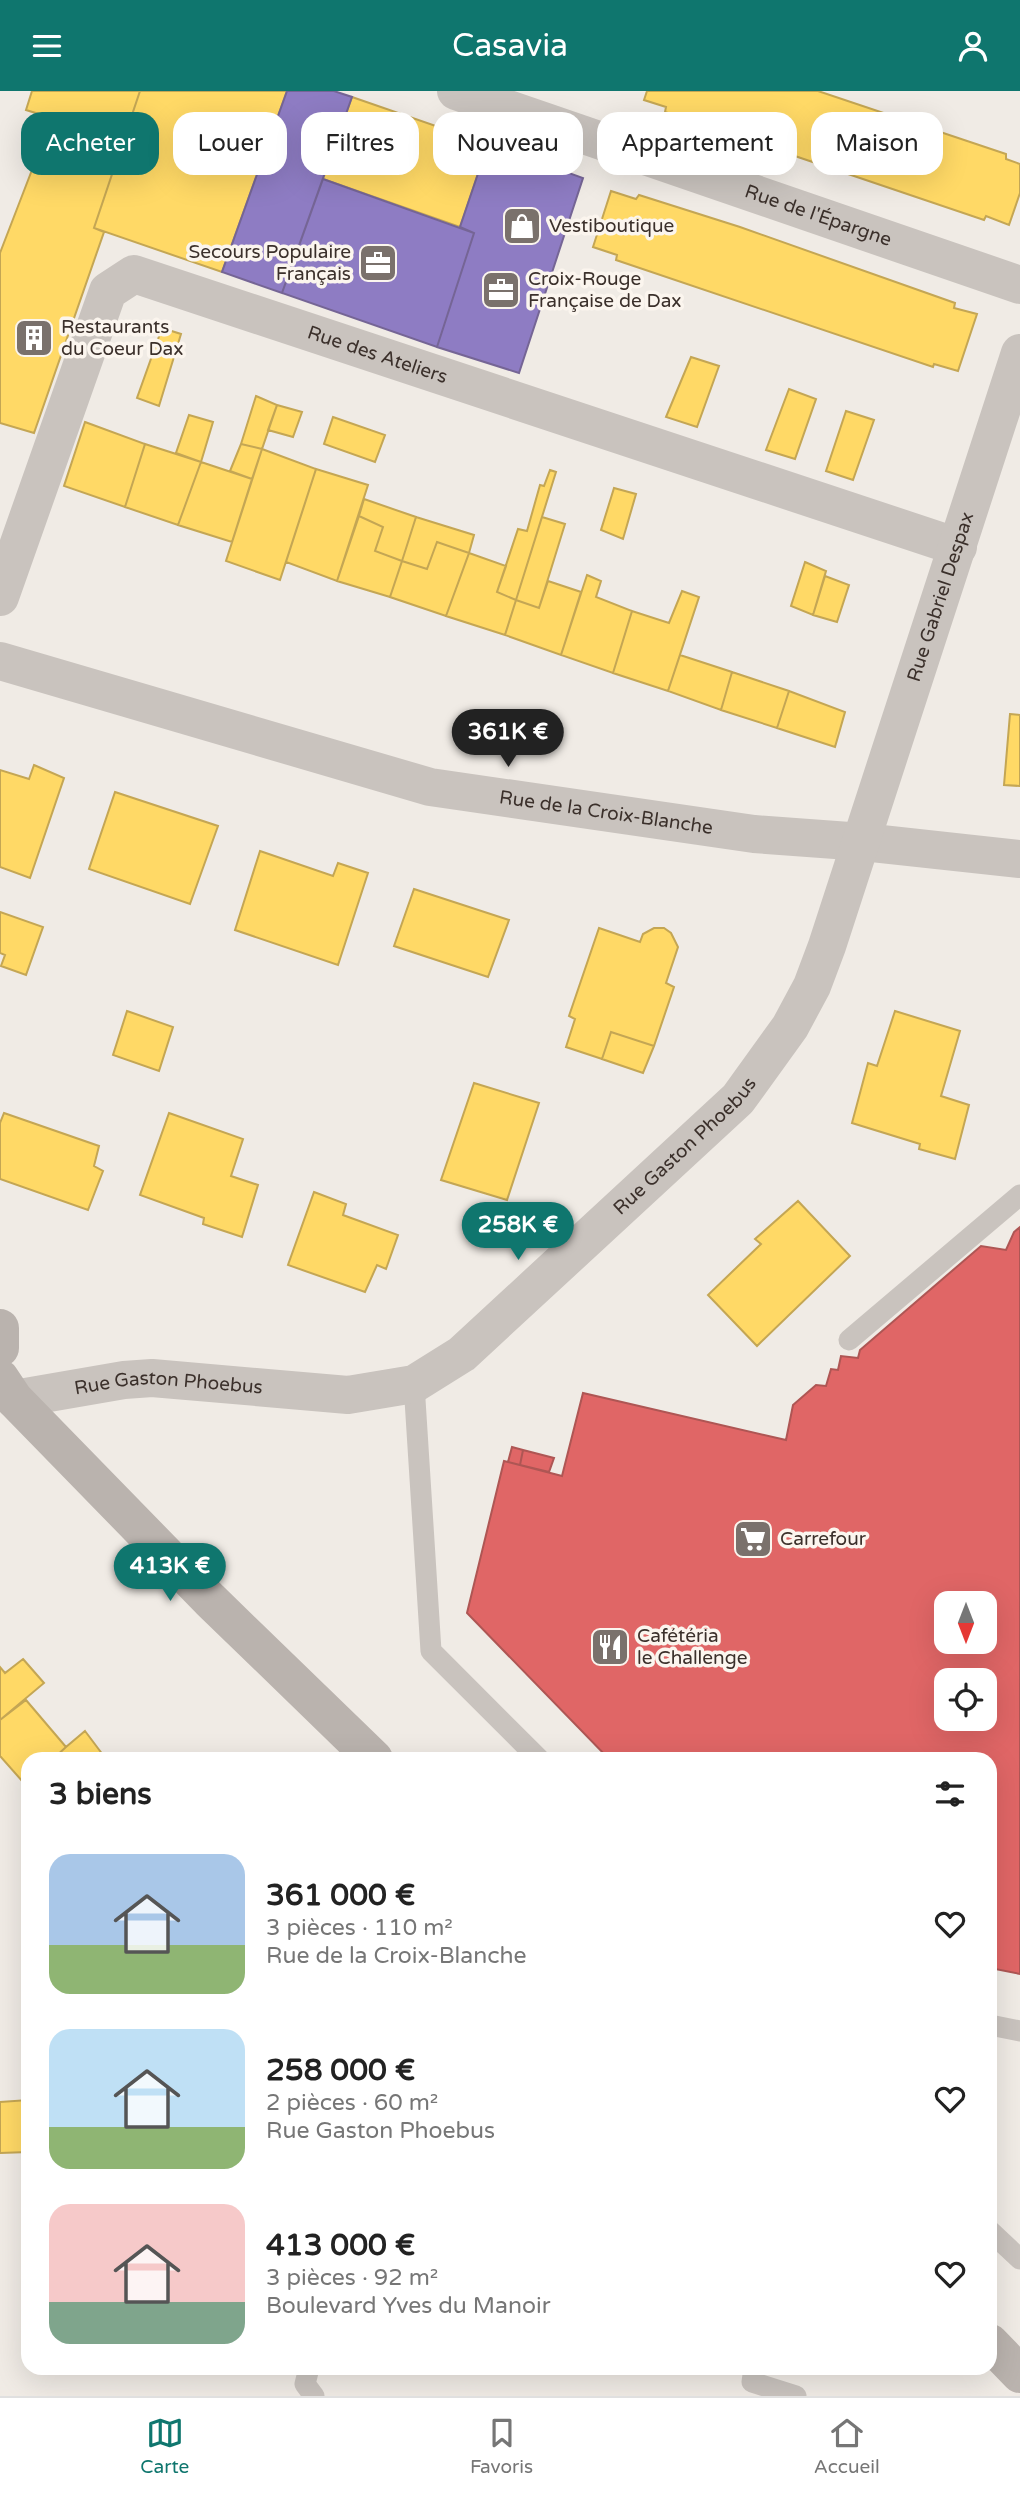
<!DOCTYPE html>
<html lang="fr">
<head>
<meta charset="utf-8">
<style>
  body { margin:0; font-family:"Varela Round",sans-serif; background:#f6f6f6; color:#222; height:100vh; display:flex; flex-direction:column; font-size:26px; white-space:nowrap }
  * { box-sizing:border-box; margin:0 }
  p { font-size:23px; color:#767676 }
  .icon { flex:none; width:38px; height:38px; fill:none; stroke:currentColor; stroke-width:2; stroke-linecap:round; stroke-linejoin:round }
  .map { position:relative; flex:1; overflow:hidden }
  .panel { position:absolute; left:21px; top:1661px; width:976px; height:623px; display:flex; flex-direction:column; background:#fff; border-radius:21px; box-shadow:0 7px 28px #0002 }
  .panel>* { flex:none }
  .guide { position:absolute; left:21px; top:21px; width:978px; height:63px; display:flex; gap:14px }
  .needle { width:46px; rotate:180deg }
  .fabs { position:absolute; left:934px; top:1500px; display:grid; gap:14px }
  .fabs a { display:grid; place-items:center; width:63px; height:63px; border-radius:14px; background:#fff; box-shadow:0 7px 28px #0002; font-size:35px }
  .price { position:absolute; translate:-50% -60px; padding:0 16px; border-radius:24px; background:#0f766e; color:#fff; font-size:23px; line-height:46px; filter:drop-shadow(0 2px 4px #0008) }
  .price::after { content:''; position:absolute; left:50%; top:42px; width:21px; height:16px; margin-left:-10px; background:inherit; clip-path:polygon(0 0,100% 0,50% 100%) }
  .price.current { background:#222; color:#fff }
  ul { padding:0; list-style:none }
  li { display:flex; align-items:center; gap:21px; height:175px; padding:0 28px }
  li span { display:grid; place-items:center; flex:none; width:196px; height:140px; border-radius:21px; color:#555 }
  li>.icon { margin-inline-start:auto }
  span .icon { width:84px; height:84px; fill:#fffc; stroke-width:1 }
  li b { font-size:30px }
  h2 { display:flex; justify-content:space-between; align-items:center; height:84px; padding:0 28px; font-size:30px }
  .chip { padding:0 24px; border-radius:21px; background:#fff; box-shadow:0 7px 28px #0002; font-size:24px; line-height:63px }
  .chip.current { background:#0f766e; color:#fff }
  header { display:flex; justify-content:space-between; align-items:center; height:91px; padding:0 28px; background:#0f766e; color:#fff; font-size:32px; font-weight:600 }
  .tab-bar { display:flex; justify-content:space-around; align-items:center; height:98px; border-top:2px solid #e0e0e0; background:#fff; font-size:19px; color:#767676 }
  .tab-bar a { display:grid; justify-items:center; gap:4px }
  .tab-bar .current { color:#0f766e }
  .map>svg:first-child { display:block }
  .homes { fill:#ffd966; stroke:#c4a654; stroke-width:2 }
  .shops { fill:#e06666; stroke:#ae5654; stroke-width:2; fill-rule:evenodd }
  .offices { fill:#8e7cc3; stroke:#756595; stroke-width:2 }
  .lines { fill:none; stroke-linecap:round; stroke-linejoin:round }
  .lane { stroke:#c9c3be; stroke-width:21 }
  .street { stroke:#c9c3be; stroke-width:38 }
  .secondary { stroke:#bab3ae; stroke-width:38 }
  .labels { text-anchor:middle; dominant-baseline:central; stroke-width:7; stroke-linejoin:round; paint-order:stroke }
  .street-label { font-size:19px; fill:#3b302b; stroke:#fbf5ee }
  .poi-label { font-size:19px; fill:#3b302b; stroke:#fbf5ee; text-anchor:start }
</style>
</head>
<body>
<header><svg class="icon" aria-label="menu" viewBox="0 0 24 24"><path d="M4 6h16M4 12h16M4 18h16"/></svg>Casavia<svg class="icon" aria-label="person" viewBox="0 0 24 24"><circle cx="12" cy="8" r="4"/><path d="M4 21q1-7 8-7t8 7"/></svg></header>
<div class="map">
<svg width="1020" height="2305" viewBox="0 0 1020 2305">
  <rect width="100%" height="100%" fill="#f0ebe5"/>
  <path class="homes" d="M 32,0 L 140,0 L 94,137 L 104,141 L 34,342 L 0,332 L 0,162 L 52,27 L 26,19 Z
    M 140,0 L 287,0 L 222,181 L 94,137 Z
    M 647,0 L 818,0 L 1006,63 L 1006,68 L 1020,73 L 1020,102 L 1009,134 L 986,125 L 984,129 L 665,21 L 666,16 L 644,9 Z
    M 352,6 L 488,53 L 460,136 L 323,88 Z
    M 611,100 L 636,108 L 639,104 L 740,136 L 955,212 L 954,217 L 977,223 L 958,280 L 934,273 L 933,276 L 616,169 L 617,164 L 593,156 Z
    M 162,237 L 181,243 L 159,315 L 137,307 Z
    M 691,266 L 719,275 L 697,336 L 666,326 Z
    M 789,298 L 816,308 L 795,368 L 766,359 Z
    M 256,305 L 277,314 L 262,358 L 241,353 Z
    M 277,314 L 302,321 L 293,346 L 268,339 Z
    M 846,320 L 874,329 L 853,389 L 826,380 Z
    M 189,324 L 213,331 L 201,371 L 176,362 Z
    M 333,326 L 385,344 L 375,371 L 324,353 Z
    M 85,331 L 145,353 L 125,416 L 64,395 Z
    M 145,353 L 201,371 L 178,434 L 125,416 Z
    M 241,353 L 262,358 L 252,388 L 230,380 Z
    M 262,358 L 316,378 L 280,489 L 226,470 Z
    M 201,371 L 252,388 L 232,451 L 178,434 Z
    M 316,378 L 368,394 L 337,490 L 286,471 Z
    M 550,379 L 556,381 L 516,509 L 497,501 L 518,438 L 527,440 L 540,394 L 544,395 Z
    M 614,397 L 636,403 L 623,448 L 601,439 Z
    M 364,408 L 416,426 L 402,470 L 375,460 L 383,436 L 359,425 Z
    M 359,425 L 383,436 L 375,460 L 402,470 L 390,506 L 337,490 Z
    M 416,426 L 474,444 L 469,462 L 437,451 L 427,478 L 402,470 Z
    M 542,426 L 565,433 L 539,517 L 516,509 Z
    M 437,451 L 469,462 L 446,525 L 390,506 L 402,470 L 427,478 Z
    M 469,462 L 506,475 L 497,501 L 516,509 L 505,544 L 446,525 Z
    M 805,471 L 826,480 L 813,524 L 791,515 Z
    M 587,484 L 601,490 L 596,506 L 632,520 L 613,582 L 561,564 Z
    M 825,485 L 849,494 L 837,531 L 813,524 Z
    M 548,490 L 581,501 L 561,564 L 505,544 L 516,509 L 539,517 Z
    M 682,500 L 699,506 L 668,600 L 613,582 L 632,520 L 669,532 Z
    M 680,564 L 732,581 L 721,619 L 668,600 Z
    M 732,581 L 789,600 L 777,637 L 721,619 Z
    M 789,600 L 845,621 L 835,656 L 777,637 Z
    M 1010,623 L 1020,624 L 1020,695 L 1004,694 Z
    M 34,674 L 64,687 L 30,787 L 0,776 L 0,679 L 29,688 Z
    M 115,701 L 218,735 L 190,813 L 89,778 Z
    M 260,760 L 333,785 L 338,772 L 368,782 L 338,874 L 235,839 Z
    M 414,798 L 509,829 L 488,886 L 394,855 Z
    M 0,821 L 43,836 L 26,884 L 1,875 L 5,864 L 0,862 Z
    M 599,837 L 640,851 L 643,843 L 654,837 L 664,837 L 671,842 L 678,856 L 666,892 L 674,896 L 654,955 L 611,941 L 602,968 L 566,956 L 575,928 L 569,925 Z
    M 127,920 L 173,936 L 159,980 L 113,964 Z
    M 895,920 L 960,940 L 941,1005 L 969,1014 L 955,1068 L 919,1058 L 920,1053 L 852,1032 L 868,972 L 877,975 Z
    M 611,941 L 654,955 L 643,982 L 602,968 Z
    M 474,992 L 539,1012 L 507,1109 L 441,1089 Z
    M 4,1022 L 99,1055 L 94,1075 L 103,1080 L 88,1119 L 0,1088 L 0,1032 Z
    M 169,1022 L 243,1048 L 231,1085 L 258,1094 L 242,1146 L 203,1133 L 204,1127 L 140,1104 Z
    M 314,1101 L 346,1113 L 343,1124 L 398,1144 L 386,1178 L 377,1174 L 365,1201 L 288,1174 Z
    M 798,1110 L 850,1165 L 757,1255 L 708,1204 L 761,1153 L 755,1148 Z
    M 23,1568 L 44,1592 L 0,1629 L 0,1576 L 5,1582 Z
    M 26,1609 L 66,1656 L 53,1668 L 28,1668 L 28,1687 L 23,1691 L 0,1665 L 0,1629 Z
    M 85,1640 L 106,1668 L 53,1668 L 66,1656 Z
    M 28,2009 L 28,2061 L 0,2062 L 0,2011 Z"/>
  <path class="shops" d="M 1020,1136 L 1020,1883 L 990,1877 L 990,1668 L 609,1668 L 467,1522 L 504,1370 L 562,1385 L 583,1302 L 786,1349 L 793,1314 L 816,1294 L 826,1295 L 831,1278 L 838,1279 L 841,1265 L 858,1267 L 860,1259 L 981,1155 L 1006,1159 L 1014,1141 ZM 947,1512 L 985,1512 L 985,1550 L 947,1550 ZM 947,1589 L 985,1589 L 985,1628 L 947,1628 Z
    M 512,1356 L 523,1359 L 520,1374 L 508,1371 Z
    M 523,1359 L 554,1367 L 549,1381 L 520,1374 Z"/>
  <path class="offices" d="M 287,0 L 334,0 L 352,6 L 282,202 L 222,181 Z
    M 488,53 L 583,87 L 519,282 L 437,256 L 474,142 L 460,136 Z
    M 323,88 L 474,142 L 437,256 L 282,202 Z"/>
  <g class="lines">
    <path class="lane" d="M 849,1249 L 1020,1104
      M 414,1293 L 431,1560 L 539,1668
      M 990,1934 L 1020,1940
      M 990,2140 L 1020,2168
      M 309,2277 L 305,2293 L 314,2305
      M 754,2277 L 752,2291 L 796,2305"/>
    <g class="street">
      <path id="s1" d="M 456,0 L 1020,194"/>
      <path id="s2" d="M 0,506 L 108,200 L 134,183 L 958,456"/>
      <path id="s3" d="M 0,570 L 430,696 L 754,743 L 863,751 L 1020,768"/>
      <path id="s4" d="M 14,1308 L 124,1289 L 152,1287 L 348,1304 L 414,1293 L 462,1263 L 738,1008 L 790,936 L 812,895 L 827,855 L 1020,262"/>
    </g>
    <path class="secondary" d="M 0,1237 L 0,1257
      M 0,1287 L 14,1308 L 210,1509 L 374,1668
      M 990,2252 L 1020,2283"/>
  </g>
  <defs>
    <symbol id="shop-square" viewBox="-11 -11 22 22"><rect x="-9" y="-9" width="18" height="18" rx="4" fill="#7a716c" stroke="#fbf5ee"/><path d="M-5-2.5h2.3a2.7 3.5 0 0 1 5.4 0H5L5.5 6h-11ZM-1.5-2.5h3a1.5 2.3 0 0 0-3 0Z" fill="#fff"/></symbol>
    <symbol id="office-square" viewBox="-11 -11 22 22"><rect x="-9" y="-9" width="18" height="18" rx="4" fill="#7a716c" stroke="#fbf5ee"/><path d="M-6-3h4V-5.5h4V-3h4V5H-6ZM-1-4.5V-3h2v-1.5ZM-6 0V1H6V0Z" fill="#fff"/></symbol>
    <symbol id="building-square" viewBox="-11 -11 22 22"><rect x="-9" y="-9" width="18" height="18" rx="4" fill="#7a716c" stroke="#fbf5ee"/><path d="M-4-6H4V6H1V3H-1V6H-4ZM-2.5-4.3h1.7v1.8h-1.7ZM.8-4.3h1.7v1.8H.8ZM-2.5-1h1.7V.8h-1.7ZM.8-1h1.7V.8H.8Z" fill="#fff"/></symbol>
    <symbol id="supermarket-square" viewBox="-11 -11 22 22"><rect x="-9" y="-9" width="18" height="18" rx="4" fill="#7a716c" stroke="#fbf5ee"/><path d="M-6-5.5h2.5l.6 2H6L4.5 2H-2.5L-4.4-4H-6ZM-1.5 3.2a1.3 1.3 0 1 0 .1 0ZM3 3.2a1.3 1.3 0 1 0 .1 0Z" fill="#fff"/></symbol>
    <symbol id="restaurant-square" viewBox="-11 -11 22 22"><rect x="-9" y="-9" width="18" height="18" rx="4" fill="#7a716c" stroke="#fbf5ee"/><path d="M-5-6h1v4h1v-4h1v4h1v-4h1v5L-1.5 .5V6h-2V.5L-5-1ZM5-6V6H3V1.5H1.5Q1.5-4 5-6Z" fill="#fff"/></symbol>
  </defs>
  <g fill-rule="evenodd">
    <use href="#shop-square" x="500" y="113" width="44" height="44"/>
    <use href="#office-square" x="356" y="150" width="44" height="44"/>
    <use href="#office-square" x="479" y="177" width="44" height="44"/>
    <use href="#building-square" x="12" y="225" width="44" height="44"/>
    <use href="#supermarket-square" x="731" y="1426" width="44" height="44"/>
    <use href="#restaurant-square" x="588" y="1534" width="44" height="44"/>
  </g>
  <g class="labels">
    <g class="street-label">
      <text stroke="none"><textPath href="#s1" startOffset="383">Rue de l'Épargne</textPath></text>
      <text stroke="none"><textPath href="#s2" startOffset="612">Rue des Ateliers</textPath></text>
      <text stroke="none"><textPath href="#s4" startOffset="1381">Rue Gabriel Despax</textPath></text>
      <text stroke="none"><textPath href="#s3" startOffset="626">Rue de la Croix-Blanche</textPath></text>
      <text stroke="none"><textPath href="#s4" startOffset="765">Rue Gaston Phoebus</textPath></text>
      <text stroke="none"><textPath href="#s4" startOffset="156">Rue Gaston Phoebus</textPath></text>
    </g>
    <g class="poi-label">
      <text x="549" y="135">Vestiboutique</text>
      <text x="351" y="161" text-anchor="end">Secours Populaire<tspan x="351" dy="22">Français</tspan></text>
      <text x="528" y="188">Croix-Rouge<tspan x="528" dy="22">Française de Dax</tspan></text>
      <text x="61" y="236">Restaurants<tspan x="61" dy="22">du Coeur Dax</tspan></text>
      <text x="780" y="1448">Carrefour</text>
      <text x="637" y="1545">Cafétéria<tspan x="637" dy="22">le Challenge</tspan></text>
    </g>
  </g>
</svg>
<div class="fabs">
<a><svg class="needle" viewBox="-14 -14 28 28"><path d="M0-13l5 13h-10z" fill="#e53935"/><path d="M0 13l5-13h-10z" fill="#767676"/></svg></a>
<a><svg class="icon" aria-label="locate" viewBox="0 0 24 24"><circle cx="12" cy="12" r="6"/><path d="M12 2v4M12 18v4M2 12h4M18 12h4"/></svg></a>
</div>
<b class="price current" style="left:508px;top:678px">361K €</b>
<b class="price" style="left:518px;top:1171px">258K €</b>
<b class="price" style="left:170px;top:1512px">413K €</b>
<div class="guide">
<a class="chip current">Acheter</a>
<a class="chip">Louer</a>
<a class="chip">Filtres</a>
<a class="chip">Nouveau</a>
<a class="chip">Appartement</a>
<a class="chip">Maison</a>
</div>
<section class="panel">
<h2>3 biens<svg class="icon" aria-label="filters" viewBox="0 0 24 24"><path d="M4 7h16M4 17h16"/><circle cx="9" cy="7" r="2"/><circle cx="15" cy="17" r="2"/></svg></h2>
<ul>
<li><span style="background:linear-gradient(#a9c7e8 65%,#8fb573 0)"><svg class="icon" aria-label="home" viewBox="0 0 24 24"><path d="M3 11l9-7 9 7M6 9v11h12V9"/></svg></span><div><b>361 000 €</b><p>3 pièces · 110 m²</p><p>Rue de la Croix-Blanche</p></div><svg class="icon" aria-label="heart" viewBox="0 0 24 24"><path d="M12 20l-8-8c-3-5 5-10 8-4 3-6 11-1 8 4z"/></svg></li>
<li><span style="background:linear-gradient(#bfe0f5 70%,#8fb573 0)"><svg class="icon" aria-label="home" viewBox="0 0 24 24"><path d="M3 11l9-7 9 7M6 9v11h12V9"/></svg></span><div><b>258 000 €</b><p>2 pièces · 60 m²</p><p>Rue Gaston Phoebus</p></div><svg class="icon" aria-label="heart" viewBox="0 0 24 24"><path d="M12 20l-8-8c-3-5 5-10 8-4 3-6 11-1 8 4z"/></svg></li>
<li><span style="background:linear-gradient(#f6c9c9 70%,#7fa58c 0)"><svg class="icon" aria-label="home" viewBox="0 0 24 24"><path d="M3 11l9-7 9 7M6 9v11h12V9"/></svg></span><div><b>413 000 €</b><p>3 pièces · 92 m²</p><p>Boulevard Yves du Manoir</p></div><svg class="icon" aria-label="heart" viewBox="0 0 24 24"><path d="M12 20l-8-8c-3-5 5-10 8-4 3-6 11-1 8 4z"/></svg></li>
</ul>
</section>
</div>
<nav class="tab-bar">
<a class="current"><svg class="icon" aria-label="map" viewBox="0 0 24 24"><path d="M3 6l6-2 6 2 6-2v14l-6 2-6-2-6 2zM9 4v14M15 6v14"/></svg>Carte</a>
<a><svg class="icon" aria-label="saved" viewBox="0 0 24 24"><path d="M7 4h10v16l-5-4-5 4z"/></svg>Favoris</a>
<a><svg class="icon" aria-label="home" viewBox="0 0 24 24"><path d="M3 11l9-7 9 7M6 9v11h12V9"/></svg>Accueil</a>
</nav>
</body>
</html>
